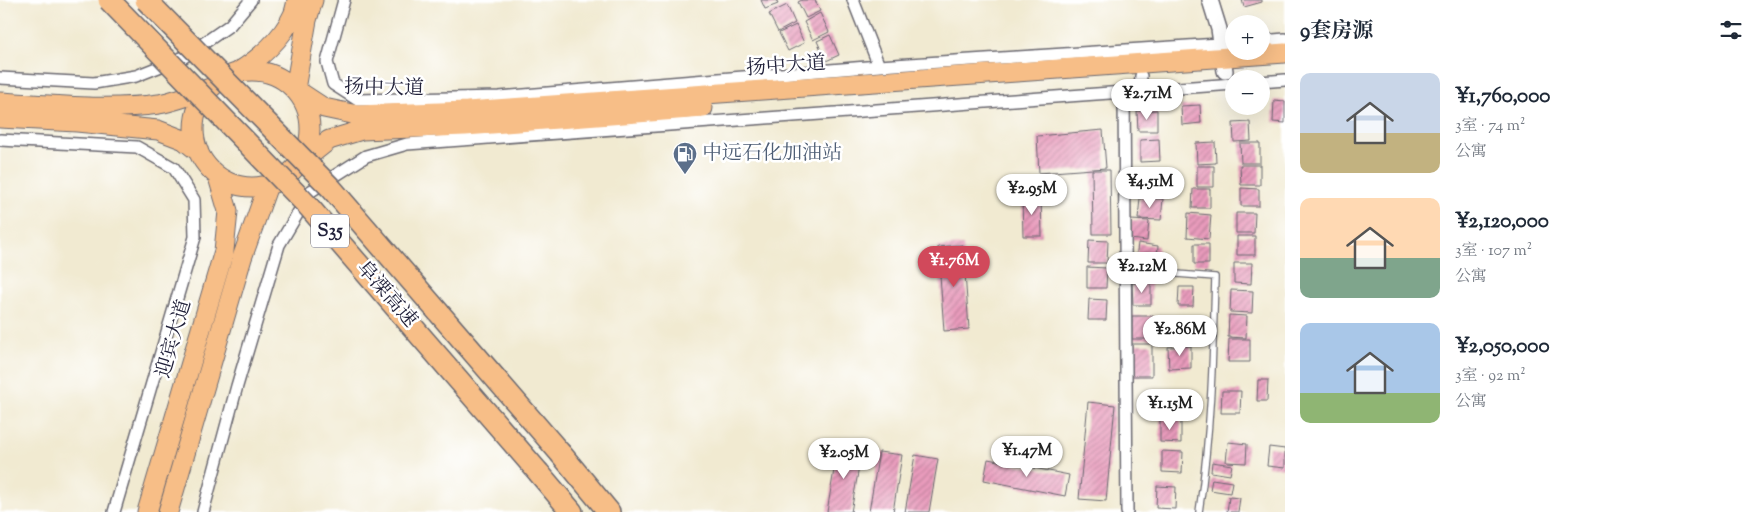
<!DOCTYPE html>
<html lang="zh">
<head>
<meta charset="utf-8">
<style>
  body { margin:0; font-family:"Sorts Mill Goudy","Noto Serif SC",serif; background:#f6f6f7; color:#1f2937; height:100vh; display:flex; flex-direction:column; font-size:19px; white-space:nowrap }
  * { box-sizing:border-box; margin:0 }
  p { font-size:16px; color:#747a83 }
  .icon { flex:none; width:28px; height:28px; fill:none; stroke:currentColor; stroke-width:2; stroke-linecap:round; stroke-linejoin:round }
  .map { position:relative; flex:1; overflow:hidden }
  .side { display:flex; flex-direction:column; background:#fff; width:475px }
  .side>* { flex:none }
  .buttons { position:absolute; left:1225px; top:15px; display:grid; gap:10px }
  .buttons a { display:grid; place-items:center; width:45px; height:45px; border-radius:50%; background:#fff; box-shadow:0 5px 20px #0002; font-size:25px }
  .price { position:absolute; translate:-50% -42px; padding:0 11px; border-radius:18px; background:#fff; color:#222; font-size:16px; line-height:32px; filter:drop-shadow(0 1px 2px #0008) }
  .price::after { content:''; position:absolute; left:50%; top:30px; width:15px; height:11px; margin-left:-8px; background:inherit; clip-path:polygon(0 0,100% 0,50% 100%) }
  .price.selected { background:#d1495b; color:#fff }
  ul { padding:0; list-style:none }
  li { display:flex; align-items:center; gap:15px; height:125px; padding:0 15px }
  li span { display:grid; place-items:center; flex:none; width:140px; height:100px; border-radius:10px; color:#555 }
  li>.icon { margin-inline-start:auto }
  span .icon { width:60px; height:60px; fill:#fffc; stroke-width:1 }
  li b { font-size:21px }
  h2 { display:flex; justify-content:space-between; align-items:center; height:60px; padding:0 15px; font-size:21px }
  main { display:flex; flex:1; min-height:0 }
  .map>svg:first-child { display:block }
  .building { fill:url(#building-hatch) }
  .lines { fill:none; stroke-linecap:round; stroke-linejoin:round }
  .service-casing { stroke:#6a6870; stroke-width:8 }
  .minor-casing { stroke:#6a6870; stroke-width:14 }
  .tertiary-casing { stroke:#6a6870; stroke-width:18 }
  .primary-casing { stroke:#6a6870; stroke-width:21 }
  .motorway-casing { stroke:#6a6870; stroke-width:24 }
  .service { stroke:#fff; stroke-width:5.5 }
  .minor { stroke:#fff; stroke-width:11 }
  .tertiary { stroke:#fff; stroke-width:15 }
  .primary { stroke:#f7be87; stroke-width:19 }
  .motorway { stroke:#f7be87; stroke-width:21 }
  .motorway-bridge-casing { stroke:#6a6870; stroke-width:24; stroke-linecap:butt }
  .motorway-bridge { stroke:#f7be87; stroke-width:21 }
  .labels { text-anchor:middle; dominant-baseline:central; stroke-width:5; stroke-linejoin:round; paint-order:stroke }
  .shield { fill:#fff; stroke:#646476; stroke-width:1 }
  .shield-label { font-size:19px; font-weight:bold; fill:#22223b }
  .street-label { font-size:20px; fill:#22223b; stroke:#fff }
  .service-label { font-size:20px; fill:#4e5e75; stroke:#fff; text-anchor:start }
</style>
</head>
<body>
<main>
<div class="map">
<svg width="1285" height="512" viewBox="0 0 1285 512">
  <defs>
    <pattern id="building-hatch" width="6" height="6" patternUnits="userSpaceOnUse" patternTransform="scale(1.25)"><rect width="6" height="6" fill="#e99bbc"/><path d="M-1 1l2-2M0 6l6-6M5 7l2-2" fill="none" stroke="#bc7e9a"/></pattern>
  </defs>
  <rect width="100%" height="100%" fill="#fff"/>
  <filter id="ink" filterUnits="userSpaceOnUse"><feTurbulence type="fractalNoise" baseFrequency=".02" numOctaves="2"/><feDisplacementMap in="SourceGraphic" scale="10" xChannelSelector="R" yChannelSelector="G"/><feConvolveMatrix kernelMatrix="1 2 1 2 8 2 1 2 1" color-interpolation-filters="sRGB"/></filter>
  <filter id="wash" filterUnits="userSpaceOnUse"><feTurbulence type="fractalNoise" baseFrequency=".0096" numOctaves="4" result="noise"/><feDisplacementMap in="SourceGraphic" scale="20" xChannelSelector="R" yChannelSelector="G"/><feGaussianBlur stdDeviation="1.12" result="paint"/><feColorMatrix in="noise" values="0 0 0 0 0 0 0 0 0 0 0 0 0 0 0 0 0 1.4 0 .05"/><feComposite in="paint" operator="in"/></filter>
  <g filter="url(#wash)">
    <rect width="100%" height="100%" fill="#f1ead1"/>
    <g id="blocks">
      <path class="building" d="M 761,0 L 776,0 L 778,4 L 765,9 Z
        M 802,0 L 815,0 L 820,11 L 806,18 L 798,2 Z
        M 1242,0 L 1262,0 L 1262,2 L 1244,7 Z
        M 787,5 L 795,23 L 778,32 L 769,14 Z
        M 820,13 L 829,32 L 813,40 L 804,22 Z
        M 796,25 L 804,43 L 788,51 L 779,33 Z
        M 830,35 L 839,55 L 826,61 L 817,41 Z
        M 1274,100 L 1285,101 L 1285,123 L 1273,122 Z
        M 1200,105 L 1201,123 L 1182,125 L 1181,106 Z
        M 1157,110 L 1157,131 L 1138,131 L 1137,111 Z
        M 1250,122 L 1251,141 L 1234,142 L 1233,123 Z
        M 1103,130 L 1106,168 L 1039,173 L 1037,136 Z
        M 1159,139 L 1160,161 L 1140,162 L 1140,140 Z
        M 1215,142 L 1216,163 L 1197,164 L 1196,143 Z
        M 1240,143 L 1260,143 L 1260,163 L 1241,163 Z
        M 1240,165 L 1260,165 L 1260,185 L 1241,185 Z
        M 1197,166 L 1214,166 L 1214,187 L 1197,187 Z
        M 1092,170 L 1110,170 L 1111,234 L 1093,234 Z
        M 1136,173 L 1153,175 L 1150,196 L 1134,194 Z
        M 1241,188 L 1259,189 L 1259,206 L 1241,206 Z
        M 1193,189 L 1210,189 L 1210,208 L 1192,208 Z
        M 1022,196 L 1041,196 L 1042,236 L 1023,236 Z
        M 1140,198 L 1163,199 L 1161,220 L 1138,219 Z
        M 1188,213 L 1211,215 L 1209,239 L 1187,237 Z
        M 1236,213 L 1255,213 L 1254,233 L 1236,233 Z
        M 1131,220 L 1149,221 L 1147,241 L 1130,239 Z
        M 1237,236 L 1255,236 L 1255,255 L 1237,255 Z
        M 1089,240 L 1108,241 L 1107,263 L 1088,263 Z
        M 1138,243 L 1158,246 L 1156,270 L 1135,267 Z
        M 1194,244 L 1209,244 L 1209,264 L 1194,264 Z
        M 963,245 L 969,329 L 944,331 L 938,247 Z
        M 1234,263 L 1252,263 L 1251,284 L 1234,283 Z
        M 1087,267 L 1107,268 L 1106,288 L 1087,288 Z
        M 1132,283 L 1151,283 L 1151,305 L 1133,305 Z
        M 1179,287 L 1194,287 L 1193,306 L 1178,306 Z
        M 1231,290 L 1253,291 L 1252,313 L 1230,312 Z
        M 1089,299 L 1107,300 L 1106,320 L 1088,320 Z
        M 1229,315 L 1247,316 L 1246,338 L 1228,337 Z
        M 1132,316 L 1153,316 L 1153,339 L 1132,339 Z
        M 1168,320 L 1185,320 L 1185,341 L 1168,340 Z
        M 1229,339 L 1250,339 L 1250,362 L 1228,362 Z
        M 1130,344 L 1152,344 L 1152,376 L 1130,376 Z
        M 1191,346 L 1191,368 L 1169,369 L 1168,347 Z
        M 1258,380 L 1268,380 L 1267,401 L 1257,401 Z
        M 1222,391 L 1241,391 L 1240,413 L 1221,413 Z
        M 1161,393 L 1181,394 L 1180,416 L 1161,415 Z
        M 1088,402 L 1115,405 L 1106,501 L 1079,499 Z
        M 1160,419 L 1181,420 L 1181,443 L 1160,442 Z
        M 1228,442 L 1247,444 L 1246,463 L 1226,462 Z
        M 838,446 L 862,450 L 851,512 L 827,512 Z
        M 1269,447 L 1285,449 L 1285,468 L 1267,466 Z
        M 1162,451 L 1183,452 L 1182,473 L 1162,472 Z
        M 879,452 L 902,455 L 893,512 L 869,512 Z
        M 915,455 L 938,459 L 929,512 L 905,512 Z
        M 988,459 L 1069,475 L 1065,496 L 984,480 Z
        M 1212,462 L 1232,465 L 1230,475 L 1211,472 Z
        M 1212,479 L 1232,482 L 1230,493 L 1210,490 Z
        M 1157,486 L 1176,487 L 1175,509 L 1156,508 Z
        M 1229,497 L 1240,498 L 1238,512 L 1227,512 Z"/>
    </g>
  </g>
  <g filter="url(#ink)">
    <use href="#blocks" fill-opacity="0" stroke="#6a6870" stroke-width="1"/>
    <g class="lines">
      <defs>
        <path id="service" d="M 1126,270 L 1215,277 C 1213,355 1211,434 1199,512"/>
        <path id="minor" d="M 344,0 L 327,62 L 333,84 L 358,100 L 499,97 L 879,66 L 1234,43
          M 853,0 L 879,66
          M 1261,41 L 1285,39
          M 0,78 L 94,83 L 136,76 L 184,57 L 230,25 L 251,0
          M 1261,82 L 1285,80
          M 0,140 L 137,147 L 174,168 L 194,200 L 195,237 L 114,512
          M 203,512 L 237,386 L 279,245 L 311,191 L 366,156 L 407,144 L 1234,84
          M 1127,512 L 1124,92 L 1140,90 L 1141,76"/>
        <path id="tertiary" d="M 1210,0 L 1219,29 L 1225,71"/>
        <path id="primary" d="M 313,0 L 307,20 L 295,89 L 324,108 L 357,115 L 467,111 L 1285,53
          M194 129a58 58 0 1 1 116 0a58 58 0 1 1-116 0Z
          M 238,72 C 259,59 282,39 293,15 C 295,11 296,5 297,0
          M 0,102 C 52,105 106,111 159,104 C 176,101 194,94 210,88
          M 0,118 L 77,122 L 158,130 L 184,140 L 199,152
          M 300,163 L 329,140 L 362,130 L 465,126 L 703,108
          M 147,512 L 224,251 L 228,211 L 218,177
          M 168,512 L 242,258 L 268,185"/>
        <path id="motorway" d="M 561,454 L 609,512
          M 539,473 L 572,512"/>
      </defs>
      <use href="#service" class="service-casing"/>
      <use href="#minor" class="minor-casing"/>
      <use href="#tertiary" class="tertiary-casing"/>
      <use href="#primary" class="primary-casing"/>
      <use href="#motorway" class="motorway-casing"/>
      <use href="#service" class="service"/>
      <use href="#minor" class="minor"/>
      <use href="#tertiary" class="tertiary"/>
      <use href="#primary" class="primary"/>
      <use href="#motorway" class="motorway"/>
      <defs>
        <path id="motorway-bridge" d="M 109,0 L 309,207 L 539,473
          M 146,0 L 331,188 L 561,454"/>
      </defs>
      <use href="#motorway-bridge" class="motorway-bridge-casing"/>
      <use href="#motorway-bridge" class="motorway-bridge"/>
    </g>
  </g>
  <defs>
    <symbol id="fuel-pin" viewBox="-11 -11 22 30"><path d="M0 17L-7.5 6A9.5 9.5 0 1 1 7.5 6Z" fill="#5c6f8a" stroke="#fff"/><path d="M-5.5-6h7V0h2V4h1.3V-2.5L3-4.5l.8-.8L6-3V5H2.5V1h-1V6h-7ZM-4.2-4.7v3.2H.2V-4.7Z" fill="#fff"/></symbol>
  </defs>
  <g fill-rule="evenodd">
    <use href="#fuel-pin" x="671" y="140" width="28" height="38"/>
  </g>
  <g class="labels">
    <rect class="shield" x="311" y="214.5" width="38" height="33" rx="4"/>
    <g class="shield-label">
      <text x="330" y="231">S35</text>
    </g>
    <g class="street-label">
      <text transform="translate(786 67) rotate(-4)">扬中大道</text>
      <text transform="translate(384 89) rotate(1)">扬中大道</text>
      <text transform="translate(386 295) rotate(49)">阜溧高速</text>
      <text transform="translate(175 339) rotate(-74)">迎宾大道</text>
    </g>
    <g class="service-label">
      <text x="702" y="154">中远石化加油站</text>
    </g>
  </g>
</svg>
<div class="buttons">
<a>+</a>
<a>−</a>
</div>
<b class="price" style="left:1147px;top:121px">¥2.71M</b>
<b class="price" style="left:1150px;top:209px">¥4.51M</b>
<b class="price" style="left:1032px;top:216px">¥2.95M</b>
<b class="price selected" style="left:954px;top:288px">¥1.76M</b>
<b class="price" style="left:1142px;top:294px">¥2.12M</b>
<b class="price" style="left:1180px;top:357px">¥2.86M</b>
<b class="price" style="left:1170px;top:431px">¥1.15M</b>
<b class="price" style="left:1027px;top:478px">¥1.47M</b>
<b class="price" style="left:844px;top:480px">¥2.05M</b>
</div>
<section class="side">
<h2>9套房源<svg class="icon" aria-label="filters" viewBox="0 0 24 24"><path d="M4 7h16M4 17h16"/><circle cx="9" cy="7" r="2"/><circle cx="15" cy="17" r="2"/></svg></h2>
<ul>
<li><span style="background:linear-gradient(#c9d6e8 60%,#c2b280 0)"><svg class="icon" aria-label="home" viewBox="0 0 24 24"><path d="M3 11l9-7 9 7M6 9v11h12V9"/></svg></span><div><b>¥1,760,000</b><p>3室 · 74 m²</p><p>公寓</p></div></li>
<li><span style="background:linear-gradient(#ffd9b3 60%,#7fa58c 0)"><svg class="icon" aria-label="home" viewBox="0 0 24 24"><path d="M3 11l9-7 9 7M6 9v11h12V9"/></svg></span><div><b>¥2,120,000</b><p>3室 · 107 m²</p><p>公寓</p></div></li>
<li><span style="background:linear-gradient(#a9c7e8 70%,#8fb573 0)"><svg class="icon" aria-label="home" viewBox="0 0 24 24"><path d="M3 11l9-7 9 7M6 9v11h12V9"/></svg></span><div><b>¥2,050,000</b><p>3室 · 92 m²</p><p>公寓</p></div></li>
</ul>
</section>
</main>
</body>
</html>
